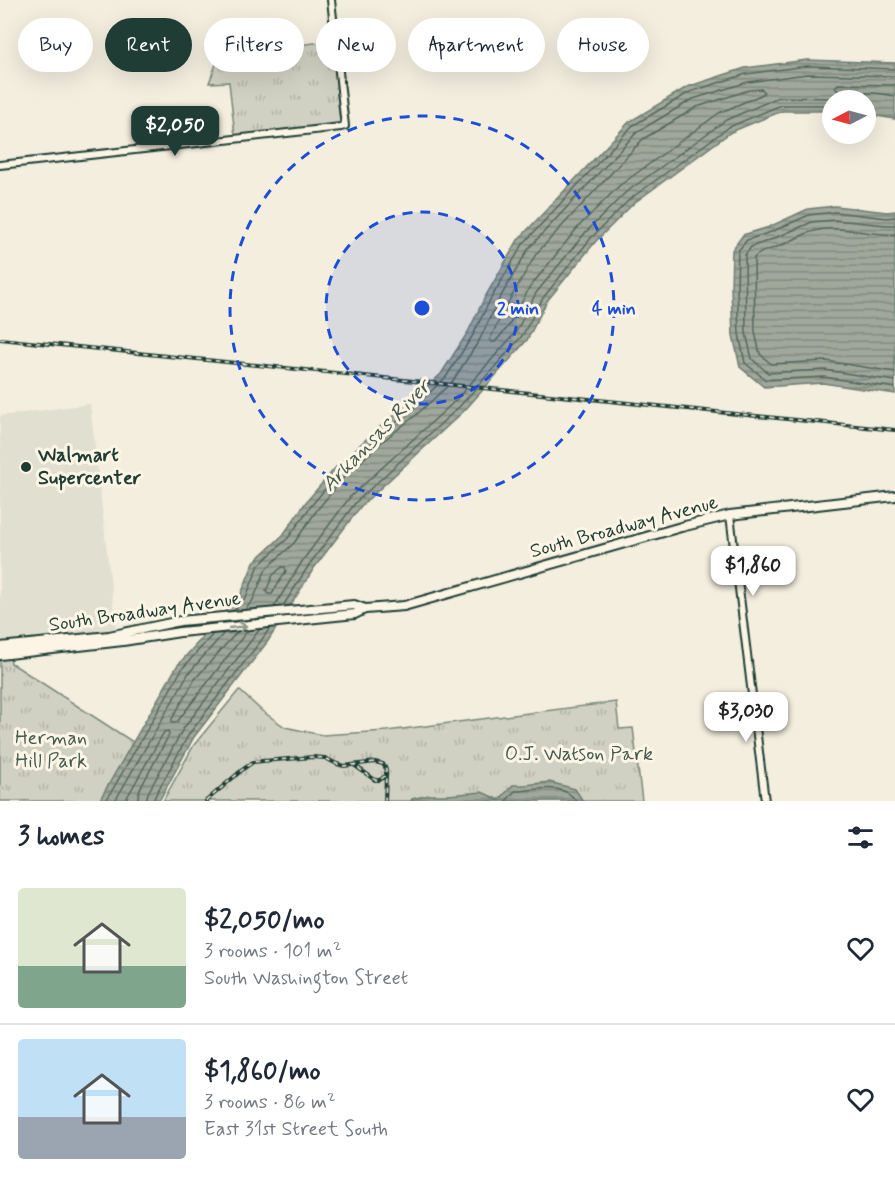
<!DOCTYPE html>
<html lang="en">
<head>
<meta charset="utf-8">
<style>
  body { margin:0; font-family:Mynerve,sans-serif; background:#f6f6f7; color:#1f2937; height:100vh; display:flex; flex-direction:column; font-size:22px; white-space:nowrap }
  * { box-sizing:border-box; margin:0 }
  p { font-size:20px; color:#747a83 }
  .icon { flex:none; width:33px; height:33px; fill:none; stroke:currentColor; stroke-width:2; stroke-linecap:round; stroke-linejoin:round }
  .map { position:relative; height:801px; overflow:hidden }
  .panel { display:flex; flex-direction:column; background:#fff; flex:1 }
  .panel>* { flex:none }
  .banner { position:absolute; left:18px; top:18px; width:860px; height:54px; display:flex; gap:12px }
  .needle { width:39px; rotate:264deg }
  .controls { position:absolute; left:822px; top:90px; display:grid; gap:12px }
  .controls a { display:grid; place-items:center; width:54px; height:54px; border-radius:50%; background:#fff; box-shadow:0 6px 24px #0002; font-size:30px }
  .price { position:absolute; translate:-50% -51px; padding:0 14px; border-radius:12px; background:#fff; color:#222; font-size:20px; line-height:39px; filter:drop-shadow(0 2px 3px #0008) }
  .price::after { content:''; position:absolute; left:50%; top:36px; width:18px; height:14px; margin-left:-9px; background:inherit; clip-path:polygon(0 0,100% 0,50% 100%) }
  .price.current { background:#1f3d34; color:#fff }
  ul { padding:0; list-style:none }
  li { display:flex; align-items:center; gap:18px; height:150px; padding:0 18px }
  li+li { border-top:2px solid #e0e1e3 }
  li span { display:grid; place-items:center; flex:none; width:168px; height:120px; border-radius:6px; color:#555 }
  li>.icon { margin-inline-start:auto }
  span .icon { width:72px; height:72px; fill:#fffc; stroke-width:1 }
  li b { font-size:26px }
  h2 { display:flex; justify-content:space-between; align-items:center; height:72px; padding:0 18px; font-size:26px }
  .pill { padding:0 21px; border-radius:27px; background:#fff; box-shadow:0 6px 24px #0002; font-size:21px; line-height:54px }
  .pill.current { background:#1f3d34; color:#fff }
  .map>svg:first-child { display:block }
  .built { fill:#e1dfd0 }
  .park { fill:url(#park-tufts); stroke:#78877b; stroke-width:1.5 }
  .water { fill:url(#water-rules); stroke:#6c7d72; stroke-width:1.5 }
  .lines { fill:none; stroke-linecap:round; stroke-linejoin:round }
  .shore { stroke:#53685d; stroke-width:1.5 }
  .minor-casing { stroke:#1f3d34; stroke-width:10 }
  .major-casing { stroke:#1f3d34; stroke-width:12 }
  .minor { stroke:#fcf5e5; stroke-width:6 }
  .major { stroke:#fcf5e5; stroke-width:8 }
  .rail-casing { stroke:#1f3d34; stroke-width:4 }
  .rail { stroke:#fcf5e5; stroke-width:1.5; stroke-dasharray:4.5; stroke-linecap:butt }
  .oneway { stroke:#8e998c }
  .ring { fill:none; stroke:#1d4ed8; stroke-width:3; stroke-dasharray:10 8 }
  .poi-dot { fill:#1f3d34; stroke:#fcf5e5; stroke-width:2 }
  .labels { text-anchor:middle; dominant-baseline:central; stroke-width:6; stroke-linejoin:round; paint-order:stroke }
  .poi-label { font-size:20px; font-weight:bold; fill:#1f3d34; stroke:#fcf5e5; text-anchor:start }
  .street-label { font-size:20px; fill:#1f3d34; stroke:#fcf5e5 }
  .park-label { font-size:20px; fill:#425b50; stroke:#fcf5e5 }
  .water-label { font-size:21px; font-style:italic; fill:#465d53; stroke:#fcf5e5 }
  .centre { fill:#1d4ed8; stroke:#fcf5e5; stroke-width:3 }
  .ring-label { font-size:18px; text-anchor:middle; font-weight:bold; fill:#1d4ed8; stroke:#fcf5e5; stroke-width:6; stroke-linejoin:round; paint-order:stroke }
</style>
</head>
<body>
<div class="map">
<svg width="895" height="801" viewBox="0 0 895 801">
  <defs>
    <pattern id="park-tufts" width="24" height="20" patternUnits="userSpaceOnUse" patternTransform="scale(1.5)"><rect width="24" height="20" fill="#d0d1c2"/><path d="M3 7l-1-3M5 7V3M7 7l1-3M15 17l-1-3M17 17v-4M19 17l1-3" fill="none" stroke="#b2b4a7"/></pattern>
    <pattern id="water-rules" width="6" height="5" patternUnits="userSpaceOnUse" patternTransform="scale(1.5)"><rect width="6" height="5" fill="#a0a89b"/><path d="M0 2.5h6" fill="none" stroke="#828a7f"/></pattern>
  </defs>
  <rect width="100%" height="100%" fill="#f3eede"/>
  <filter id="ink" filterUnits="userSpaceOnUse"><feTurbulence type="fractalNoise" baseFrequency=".0167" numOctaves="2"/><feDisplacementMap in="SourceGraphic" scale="12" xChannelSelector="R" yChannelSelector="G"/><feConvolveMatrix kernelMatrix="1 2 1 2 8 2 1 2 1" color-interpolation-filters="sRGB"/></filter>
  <g filter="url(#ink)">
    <path class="built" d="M 90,404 L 116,630 L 0,645 L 0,416 Z"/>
    <path class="park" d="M 332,41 L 340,122 L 334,126 L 235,136 L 229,82 L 209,83 L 220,54 Z
      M 10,657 L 11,663 L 133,742 L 100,801 L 0,801 L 0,658 Z
      M 239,690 L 262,711 L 285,727 L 322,735 L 387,731 L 616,702 L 619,729 L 633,728 L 642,801 L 163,801 L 194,745 Z"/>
    <path class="water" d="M 807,60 L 895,63 L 895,119 L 866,114 L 866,100 L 832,100 L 832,111 L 782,111 L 731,132 L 634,203 L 596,241 L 547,301 L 527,340 L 465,410 L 361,506 L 314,568 L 268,641 L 194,737 L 159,801 L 99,801 L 177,666 L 241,594 L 254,562 L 283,535 L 306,502 L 337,466 L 375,431 L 406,406 L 441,374 L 468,332 L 485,297 L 518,240 L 629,122 L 687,87 L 745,68 Z
      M 835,206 L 887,212 L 895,211 L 895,394 L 823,383 L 764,387 L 740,367 L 733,335 L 731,288 L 732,250 L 743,235 L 769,227 L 808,209 Z
      M 549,782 L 575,789 L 583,801 L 411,801 L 412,799 L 429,795 L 448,795 L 482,792 L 499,800 L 513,785 L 525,785 Z"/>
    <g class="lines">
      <path class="shore" d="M 895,85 L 838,84 L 835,87 L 836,89 L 850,97 C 868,90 876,93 895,96
        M 762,89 L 764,92 L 763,94 L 719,113 L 619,186 L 579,226 L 530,287 L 508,327 L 495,342 L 491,342 L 490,339 L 505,308 L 536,254 L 643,139 L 697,107 L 749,90 Z
        M 895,217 L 887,218 L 835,212 L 809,215 L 771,232 L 747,240 L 738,251 L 737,288 L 739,334 L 745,363 L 766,380 L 824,377 L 895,388
        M 895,225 L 886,225 L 835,220 L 812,222 L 773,239 L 751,247 L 745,255 L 746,333 L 752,359 L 768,373 L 825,370 L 895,381
        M 895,234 C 868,236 841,224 814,231 C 802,234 791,242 779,246 C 771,250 759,251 754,258 L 755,332 L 760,354 L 771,364 L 826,361 L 895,372
        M 282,567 L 285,567 L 286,571 L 272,594 L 268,594 L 266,591 L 273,575 Z
        M 283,606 L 309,565 L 356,502 L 460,406 L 522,336 L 543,298 L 591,238 L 630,199 L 729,127 L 781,105 L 832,105
        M 274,607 L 303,560 L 350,497 L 455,401 L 516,332 L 536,293 L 585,233 L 625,193 L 726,120 L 779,97 L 832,98 L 840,100
        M 245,610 L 253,600 L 266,569 L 294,543 L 317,510 L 346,475 L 383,441 L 415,416 L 452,382 L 480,339 L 497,303 L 529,248 L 637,132 L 693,99 L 748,82 L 807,74 L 895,76
        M 234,611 L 246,597 L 259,565 L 288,538 L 311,506 L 341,470 L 379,436 L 410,411 L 446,377 L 473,335 L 490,300 L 523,244 L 632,126 L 690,92 L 746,74 L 807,66 L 895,69
        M 237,632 L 195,679 L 172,719 L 172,723 L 177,722 L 248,630
        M 106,801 L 182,669 L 213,634
        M 115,801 L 188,674 L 224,633
        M 125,801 L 164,732 L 168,731 L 169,735 L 140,789 L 137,801
        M 146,801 L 148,793 L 183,729 L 260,629
        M 154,801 L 155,796 L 189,734 L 263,638 L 270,628
        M 506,801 L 515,791 C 535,791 563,781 576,801"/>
      <defs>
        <path id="minor" d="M 0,165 L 341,127 L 345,126 L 331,0
          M 730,515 L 765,801"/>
        <path id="major" d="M 0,647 L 109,636 L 180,621 L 354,605 L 365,609
          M 0,655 L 123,641 L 180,632 L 231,627 L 355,614 L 365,609 L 404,606 L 681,527 L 730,515 L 895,496"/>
      </defs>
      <use href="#minor" class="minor-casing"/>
      <use href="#major" class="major-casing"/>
      <use href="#minor" class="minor"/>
      <use href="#major" class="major"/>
      <defs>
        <path id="rail" d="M 0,339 L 895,430
          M 206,801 L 242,770 L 253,762 L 263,761 L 313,757 L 325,758 L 337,764 L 344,766 L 375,762 L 383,764 L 386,769 L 386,775 L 380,780 L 375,780 L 354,765
          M 385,801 L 386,775"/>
      </defs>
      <use href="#rail" class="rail-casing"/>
      <use href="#rail" class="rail"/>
    </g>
    <defs><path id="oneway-shaft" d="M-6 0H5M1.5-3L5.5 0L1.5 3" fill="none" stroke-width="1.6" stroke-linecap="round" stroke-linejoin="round" transform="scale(1.5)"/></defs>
    <use class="oneway" href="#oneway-shaft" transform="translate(238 627) rotate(-6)"/>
  </g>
  <circle cx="422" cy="308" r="96" fill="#1d4ed8" fill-opacity=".12"/>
  <g class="ring">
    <circle cx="422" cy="308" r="96"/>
    <circle cx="422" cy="308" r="192"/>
  </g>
  <circle class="poi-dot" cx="26" cy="467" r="6"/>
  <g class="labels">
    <g class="poi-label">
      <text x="38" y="455">Walmart<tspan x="38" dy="23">Supercenter</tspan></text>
    </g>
    <g class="street-label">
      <text transform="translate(624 527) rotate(-15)">South Broadway Avenue</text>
      <text transform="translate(145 612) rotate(-8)">South Broadway Avenue</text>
    </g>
    <g class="park-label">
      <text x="51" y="738">Herman<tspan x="51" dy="23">Hill Park</tspan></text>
      <text x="579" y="754">O.J. Watson Park</text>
    </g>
    <g class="water-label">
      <text transform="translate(376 436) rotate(-46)">Arkansas River</text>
    </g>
  </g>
  <circle cx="422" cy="308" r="9" class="centre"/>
  <g class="ring-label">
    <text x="518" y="314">2 min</text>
    <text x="614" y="314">4 min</text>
  </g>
</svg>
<div class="controls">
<a><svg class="needle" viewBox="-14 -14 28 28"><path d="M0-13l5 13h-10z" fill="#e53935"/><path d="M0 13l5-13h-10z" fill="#747a83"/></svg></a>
</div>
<b class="price current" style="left:175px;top:157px">$2,050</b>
<b class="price" style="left:753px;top:597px">$1,860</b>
<b class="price" style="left:746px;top:743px">$3,030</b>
<div class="banner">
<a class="pill">Buy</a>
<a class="pill current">Rent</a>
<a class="pill">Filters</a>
<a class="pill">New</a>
<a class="pill">Apartment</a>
<a class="pill">House</a>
</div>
</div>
<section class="panel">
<h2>3 homes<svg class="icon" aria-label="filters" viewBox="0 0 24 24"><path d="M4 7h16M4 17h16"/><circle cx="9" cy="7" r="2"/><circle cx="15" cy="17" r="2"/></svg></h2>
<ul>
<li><span style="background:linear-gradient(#dfe7d0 65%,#7fa58c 0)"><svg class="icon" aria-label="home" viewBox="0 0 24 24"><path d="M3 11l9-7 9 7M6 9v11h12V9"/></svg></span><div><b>$2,050/mo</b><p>3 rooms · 101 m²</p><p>South Washington Street</p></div><svg class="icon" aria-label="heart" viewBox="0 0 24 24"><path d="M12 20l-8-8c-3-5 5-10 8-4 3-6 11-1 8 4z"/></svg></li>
<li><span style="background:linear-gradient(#bfe0f5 65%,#9aa5b1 0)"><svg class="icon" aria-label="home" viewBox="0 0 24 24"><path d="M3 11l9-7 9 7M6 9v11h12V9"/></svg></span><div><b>$1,860/mo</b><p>3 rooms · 86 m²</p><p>East 31st Street South</p></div><svg class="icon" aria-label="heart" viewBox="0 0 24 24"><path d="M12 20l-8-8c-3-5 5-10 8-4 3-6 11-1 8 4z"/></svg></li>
</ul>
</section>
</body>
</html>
